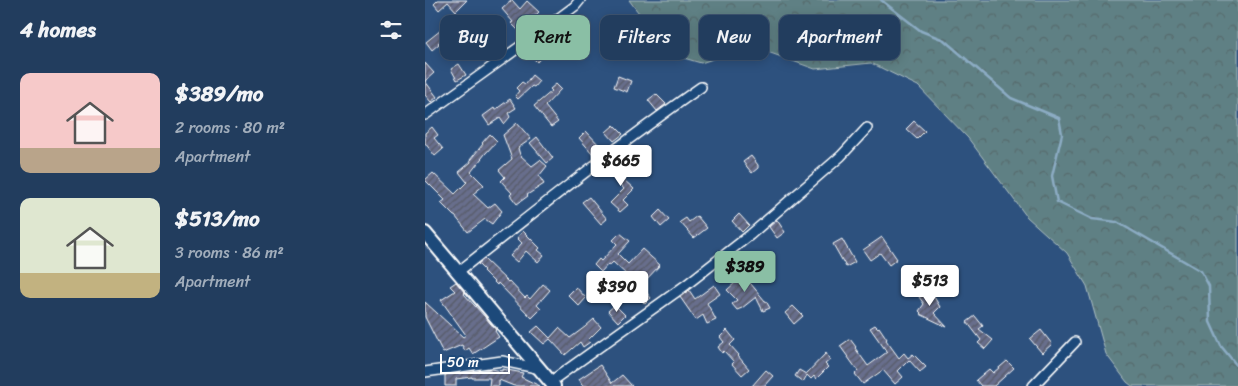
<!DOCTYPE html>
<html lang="en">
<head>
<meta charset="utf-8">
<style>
  body { margin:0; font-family:Sriracha,sans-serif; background:#2a4464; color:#f1f3f6; height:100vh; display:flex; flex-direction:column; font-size:19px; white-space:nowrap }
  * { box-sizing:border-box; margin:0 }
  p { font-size:16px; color:#a2aebc }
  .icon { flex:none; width:28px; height:28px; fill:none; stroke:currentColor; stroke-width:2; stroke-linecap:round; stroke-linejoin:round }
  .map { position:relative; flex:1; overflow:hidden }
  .drawer { display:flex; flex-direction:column; background:#223d5e; width:425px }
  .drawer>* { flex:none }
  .top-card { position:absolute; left:15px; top:15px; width:475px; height:45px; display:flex; gap:10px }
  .scale { position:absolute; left:15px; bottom:12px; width:70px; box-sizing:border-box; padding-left:5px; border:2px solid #fff; border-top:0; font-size:14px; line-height:18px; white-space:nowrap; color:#fff; -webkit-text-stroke:4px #1f4a7a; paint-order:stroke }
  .price { position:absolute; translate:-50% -42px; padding:0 11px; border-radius:5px; background:#fff; color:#222; font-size:16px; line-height:32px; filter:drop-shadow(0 1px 2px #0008) }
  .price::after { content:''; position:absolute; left:50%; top:30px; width:15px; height:11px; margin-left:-8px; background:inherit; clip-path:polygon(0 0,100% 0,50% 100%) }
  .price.active { background:#8abfa5; color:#111 }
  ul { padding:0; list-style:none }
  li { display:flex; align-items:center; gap:15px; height:125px; padding:0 20px }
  li span { display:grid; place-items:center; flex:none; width:140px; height:100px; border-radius:10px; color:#555 }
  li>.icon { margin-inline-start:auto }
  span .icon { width:60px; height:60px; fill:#fffc; stroke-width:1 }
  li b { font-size:21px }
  h2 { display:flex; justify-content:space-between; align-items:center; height:60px; padding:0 20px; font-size:21px }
  .chip { padding:0 18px; border-radius:10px; background:#223d5e; box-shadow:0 2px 12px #0003,0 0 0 1px #3f5673; font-size:18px; line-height:45px }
  .chip.active { background:#8abfa5; color:#111 }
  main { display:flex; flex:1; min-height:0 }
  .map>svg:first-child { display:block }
  .forest { fill:url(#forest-crowns); stroke:#afc0c2 }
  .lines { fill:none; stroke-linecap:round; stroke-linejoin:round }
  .stream { stroke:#8cacc4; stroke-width:2.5 }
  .building { fill:url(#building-hatch); stroke:#fff }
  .minor-casing { stroke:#fff; stroke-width:12 }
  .primary-casing { stroke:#fff; stroke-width:16 }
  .minor { stroke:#1f4a7a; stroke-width:9 }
  .primary { stroke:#1f4a7a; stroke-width:12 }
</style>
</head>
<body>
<main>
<section class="drawer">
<h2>4 homes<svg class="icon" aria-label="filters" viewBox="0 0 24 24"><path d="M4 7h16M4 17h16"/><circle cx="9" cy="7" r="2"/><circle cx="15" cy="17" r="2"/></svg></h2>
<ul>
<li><span style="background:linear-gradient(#f6c9c9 75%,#b9a48a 0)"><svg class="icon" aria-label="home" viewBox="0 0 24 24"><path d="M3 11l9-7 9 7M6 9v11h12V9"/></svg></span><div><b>$389/mo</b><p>2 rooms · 80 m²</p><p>Apartment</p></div></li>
<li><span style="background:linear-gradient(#dfe7d0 75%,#c2b280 0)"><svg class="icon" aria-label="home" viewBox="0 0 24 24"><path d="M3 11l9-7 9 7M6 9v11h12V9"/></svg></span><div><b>$513/mo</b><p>3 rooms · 86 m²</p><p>Apartment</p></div></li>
</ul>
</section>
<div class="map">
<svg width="813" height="386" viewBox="0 0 813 386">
  <defs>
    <pattern id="forest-crowns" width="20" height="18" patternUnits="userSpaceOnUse" patternTransform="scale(1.25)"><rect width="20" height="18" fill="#5f8084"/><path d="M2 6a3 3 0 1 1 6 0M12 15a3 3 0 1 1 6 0" fill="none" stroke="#56696b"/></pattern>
    <pattern id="building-hatch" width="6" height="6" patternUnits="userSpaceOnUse" patternTransform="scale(1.25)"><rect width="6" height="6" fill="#676e8c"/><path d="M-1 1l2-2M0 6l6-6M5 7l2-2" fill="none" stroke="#575a66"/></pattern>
  </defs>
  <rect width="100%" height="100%" fill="#2d517e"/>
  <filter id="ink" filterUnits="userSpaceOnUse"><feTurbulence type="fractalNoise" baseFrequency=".02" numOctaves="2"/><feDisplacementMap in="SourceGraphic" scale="10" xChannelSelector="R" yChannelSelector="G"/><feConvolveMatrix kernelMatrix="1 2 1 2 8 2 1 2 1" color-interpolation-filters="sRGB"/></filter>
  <g filter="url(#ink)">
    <path class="forest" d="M 204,0 L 813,0 L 813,386 L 707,386 L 702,382 L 681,354 L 662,286 L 642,253 L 602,217 L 543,138 L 493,86 L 446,63 L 390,69 L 326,46 L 276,63 L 245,54 Z"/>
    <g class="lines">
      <path class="stream" d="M 456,0 L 496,31 L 519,40 L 586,98 L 634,118 L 637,134 L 627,176 L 632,202 L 667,219 L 692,222 L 776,271 L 784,286 L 785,322 L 796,346 L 813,367"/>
    </g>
    <path class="building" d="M 13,0 L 42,0 L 31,11 L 23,2 L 14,10 L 9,4 Z
      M 87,0 L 95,9 L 102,1 L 114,12 L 107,19 L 105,18 L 93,30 L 86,23 L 88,22 L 77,9 Z
      M 21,26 L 26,32 L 13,43 L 14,44 L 7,50 L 1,42 Z
      M 126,32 L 130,37 L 114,51 L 118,55 L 112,62 L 107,57 L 104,59 L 100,55 L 117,38 Z
      M 134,35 L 146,46 L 139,53 L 128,42 Z
      M 0,63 L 9,73 L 0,81 L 12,97 L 6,102 L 0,95 Z
      M 34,64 L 41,75 L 32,80 L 26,69 Z
      M 107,75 L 114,81 L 109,87 L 107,86 L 93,99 L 90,96 L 94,91 L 91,88 L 97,82 L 100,84 Z
      M 193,76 L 206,81 L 202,92 L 189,87 Z
      M 131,84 L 136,89 L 120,106 L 133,122 L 126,127 L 109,106 L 127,91 L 125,89 Z
      M 231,94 L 241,104 L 232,111 L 223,100 Z
      M 85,99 L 91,108 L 83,113 L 85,117 L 79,124 L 75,118 L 64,125 L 58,116 L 69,108 L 70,110 Z
      M 489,121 L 500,131 L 492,139 L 481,129 Z
      M 92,123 L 106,139 L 93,148 L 95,155 L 107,166 L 115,160 L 122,166 L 114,176 L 119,184 L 102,195 L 103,196 L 92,204 L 85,195 L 87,193 L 76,181 L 80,177 L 74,170 L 87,159 L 78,135 Z
      M 189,125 L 198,134 L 189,141 L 181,132 Z
      M 7,127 L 13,135 L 9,138 L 18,149 L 10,156 L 0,143 L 0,133 Z
      M 161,131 L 176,147 L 168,154 L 154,138 Z
      M 65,134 L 72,141 L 60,154 L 46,172 L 59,185 L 48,194 L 63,208 L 70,203 L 77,211 L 67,224 L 60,219 L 43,232 L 30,216 L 29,216 L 16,203 L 20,200 L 0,180 L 8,173 L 30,194 L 42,182 L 34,172 L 46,162 L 45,160 L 58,144 L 57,143 Z
      M 112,137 L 128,158 L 122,163 L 105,143 Z
      M 326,156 L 333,165 L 333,168 L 327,173 L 318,162 Z
      M 194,163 L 204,174 L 198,179 L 209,189 L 198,200 L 203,205 L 195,212 L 185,203 L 199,189 L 184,172 Z
      M 164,197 L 182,219 L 176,224 L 157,202 Z
      M 235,210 L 244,220 L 236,227 L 228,217 Z
      M 314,214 L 324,225 L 317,232 L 307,221 Z
      M 272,216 L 282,228 L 269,238 L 255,222 L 261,218 L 264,222 Z
      M 352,220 L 360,232 L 352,238 L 344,227 Z
      M 98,231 L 115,248 L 113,250 L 119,255 L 113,262 L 101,251 L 92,262 L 85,256 L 97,243 L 92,238 Z
      M 195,233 L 205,241 L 193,254 L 203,264 L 217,249 L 235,265 L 220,281 L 221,283 L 217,287 L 226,298 L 220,304 L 206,289 L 201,295 L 193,287 L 204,277 L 188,262 L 185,265 L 183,264 L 176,272 L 169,265 L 174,259 L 176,261 L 192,244 L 188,240 Z
      M 457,237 L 472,259 L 464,265 L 455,253 L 445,260 L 438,250 Z
      M 417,239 L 430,262 L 421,267 L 408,244 Z
      M 59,259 L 83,282 L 84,281 L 100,298 L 102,296 L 105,299 L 118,284 L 125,290 L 112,305 L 116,309 L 107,318 L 73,283 L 72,285 L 58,271 L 59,270 L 53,264 Z
      M 315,271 L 322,276 L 321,278 L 340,301 L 341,301 L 345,308 L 338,311 L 331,297 L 317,308 L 312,310 L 307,304 L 312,300 L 302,290 L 311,282 L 308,279 Z
      M 31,282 L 40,293 L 39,294 L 60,317 L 71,330 L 70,331 L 74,337 L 48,354 L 44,348 L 40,351 L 37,345 L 18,353 L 0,317 L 0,302 L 38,337 L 41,335 L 16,300 L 30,291 L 25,286 Z
      M 289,285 L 295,294 L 282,303 L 291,320 L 282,324 L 278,315 L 271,320 L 255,297 L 264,290 L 270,299 Z
      M 151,287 L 161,298 L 154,306 L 143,295 Z
      M 505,290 L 515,307 L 509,313 L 522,327 L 495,314 L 496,313 L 494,311 L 499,304 L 494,297 Z
      M 190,305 L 200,315 L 193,322 L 183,311 Z
      M 368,306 L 378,316 L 369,324 L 360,313 Z
      M 550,316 L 558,326 L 554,329 L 568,340 L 560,349 L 553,343 L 556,340 L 542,322 Z
      M 169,319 L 176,327 L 163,340 L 165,342 L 158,347 L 155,342 L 140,355 L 125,339 L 119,344 L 106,332 L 113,326 L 125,338 L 134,328 L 145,338 L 160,327 Z
      M 450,325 L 453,328 L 454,327 L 462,339 L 461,340 L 474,358 L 479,353 L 483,358 L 488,354 L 501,367 L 495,372 L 484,360 L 473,371 L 478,377 L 470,384 L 458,370 L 438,384 L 430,374 L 433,371 L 415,346 L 425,339 L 431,347 L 430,348 L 443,366 L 462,352 L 445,328 Z
      M 302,330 L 310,340 L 305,345 L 314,355 L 313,356 L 324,369 L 317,375 L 307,364 L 309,362 L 299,351 L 297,353 L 293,347 L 299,342 L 295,337 Z
      M 616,330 L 627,344 L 617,353 L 605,339 Z
      M 401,353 L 405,360 L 400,364 L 403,367 L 391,379 L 389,376 L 386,379 L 382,375 L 378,382 L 370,376 L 374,370 L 381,374 Z
      M 582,361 L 589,368 L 569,386 L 556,386 L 551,380 L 564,369 L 568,373 Z
      M 175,365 L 187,383 L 197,375 L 207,386 L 158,386 L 154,379 Z
      M 66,369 L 77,371 L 77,369 L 98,373 L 96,377 L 115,386 L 89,386 L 74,380 L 74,386 L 64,386 L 65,378 L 47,378 L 47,377 L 31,379 L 31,386 L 20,386 L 20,375 Z
      M 341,370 L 348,376 L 339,386 L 327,386 Z"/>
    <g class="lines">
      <defs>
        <path id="minor" d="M 0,115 L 111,35 L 150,6 L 155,0
          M 33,272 C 113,209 193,145 276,87
          M 0,372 L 77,361 L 116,369
          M 125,382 L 261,285 L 325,235 L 416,156 L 442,128
          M 608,386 L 650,342"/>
        <path id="primary" d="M 0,233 L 129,386"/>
      </defs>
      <use href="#minor" class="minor-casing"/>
      <use href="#primary" class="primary-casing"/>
      <use href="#minor" class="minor"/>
      <use href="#primary" class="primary"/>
    </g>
  </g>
</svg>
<div class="scale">50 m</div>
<b class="price" style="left:196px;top:187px">$665</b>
<b class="price active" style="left:320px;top:293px">$389</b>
<b class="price" style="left:505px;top:307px">$513</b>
<b class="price" style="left:192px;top:313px">$390</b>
<div class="top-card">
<a class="chip">Buy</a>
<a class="chip active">Rent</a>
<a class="chip">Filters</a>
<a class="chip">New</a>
<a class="chip">Apartment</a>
</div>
</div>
</main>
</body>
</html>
